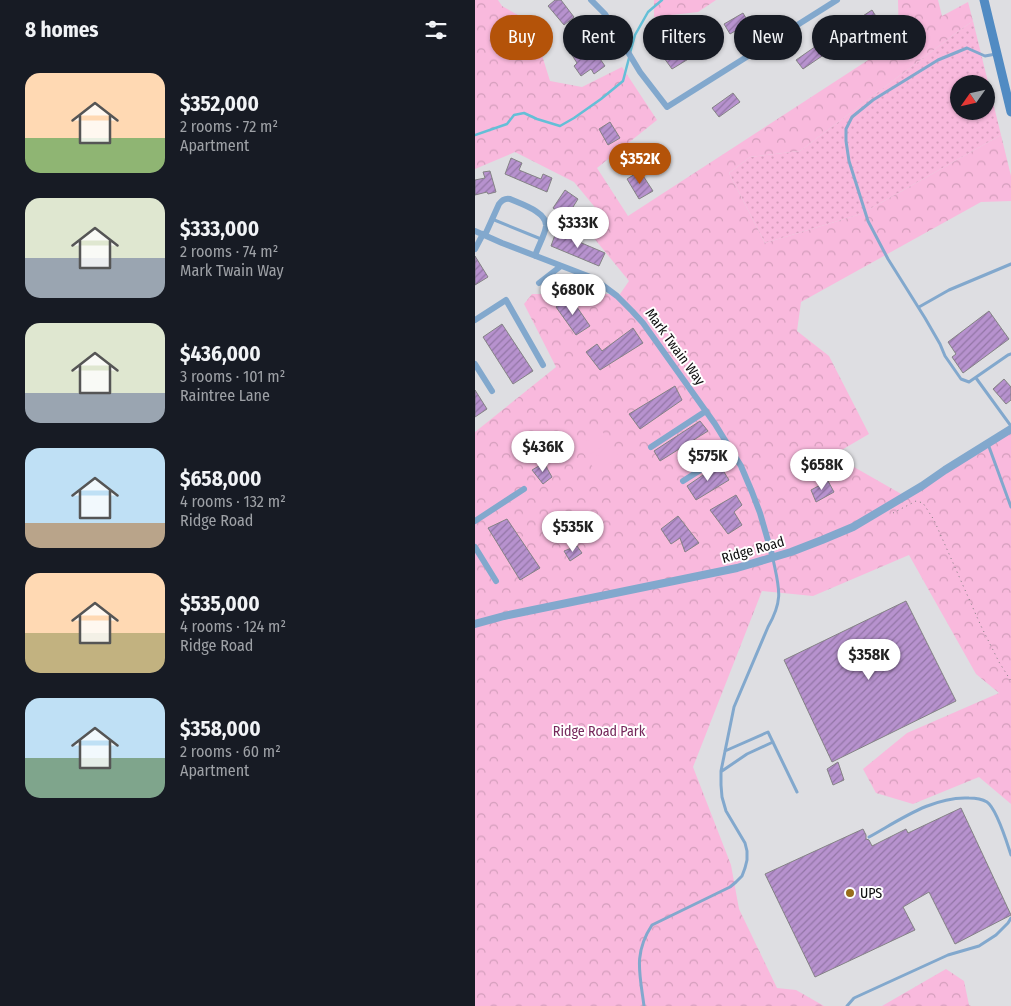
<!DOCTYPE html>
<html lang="en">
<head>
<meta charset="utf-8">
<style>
  body { margin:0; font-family:"Fira Sans Condensed",sans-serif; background:#20242c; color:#f1f3f6; height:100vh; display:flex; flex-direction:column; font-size:19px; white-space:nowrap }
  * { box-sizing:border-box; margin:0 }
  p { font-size:16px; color:#9ea1a6 }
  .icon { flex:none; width:28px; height:28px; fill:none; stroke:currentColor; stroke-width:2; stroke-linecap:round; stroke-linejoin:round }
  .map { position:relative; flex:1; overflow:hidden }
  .panel { display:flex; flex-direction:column; background:#171b24; width:475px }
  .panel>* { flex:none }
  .guide { position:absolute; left:15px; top:15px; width:445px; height:45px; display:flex; gap:10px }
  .needle { width:32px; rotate:236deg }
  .controls { position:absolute; left:475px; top:75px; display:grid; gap:10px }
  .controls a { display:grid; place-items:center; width:45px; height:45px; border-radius:50%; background:#171b24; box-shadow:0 1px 4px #0004; font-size:25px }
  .price { position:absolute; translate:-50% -42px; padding:0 11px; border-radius:18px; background:#fff; color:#222; font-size:16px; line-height:32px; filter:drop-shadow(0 1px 2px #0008) }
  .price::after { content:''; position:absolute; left:50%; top:30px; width:15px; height:11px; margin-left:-8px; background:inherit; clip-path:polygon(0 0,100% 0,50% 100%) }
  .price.selected { background:#b45309; color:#fff }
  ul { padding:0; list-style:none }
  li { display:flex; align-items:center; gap:15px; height:125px; padding:0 25px }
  li span { display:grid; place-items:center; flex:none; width:140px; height:100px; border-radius:15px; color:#555 }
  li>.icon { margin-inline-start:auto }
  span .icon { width:60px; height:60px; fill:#fffc; stroke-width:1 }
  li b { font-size:21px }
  h2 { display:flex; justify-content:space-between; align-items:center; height:60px; padding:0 25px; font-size:21px }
  .pill { padding:0 18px; border-radius:22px; background:#171b24; box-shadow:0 1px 4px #0004; font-size:18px; line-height:45px }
  .pill.selected { background:#b45309; color:#fff }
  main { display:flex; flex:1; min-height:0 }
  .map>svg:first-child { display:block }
  .grass { fill:url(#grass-dots); fill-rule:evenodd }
  .forest { fill:url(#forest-crowns) }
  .pitch { fill:#f9b9dd }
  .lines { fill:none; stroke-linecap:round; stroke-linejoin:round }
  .stream { stroke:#64bfd7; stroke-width:2.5 }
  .building { fill:url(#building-hatch); stroke:#848285 }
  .path { stroke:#79797c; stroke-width:1; stroke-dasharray:1 4; stroke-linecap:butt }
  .service { stroke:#82a8cd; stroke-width:3 }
  .minor { stroke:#82a8cd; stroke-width:6 }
  .tertiary { stroke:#82a8cd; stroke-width:8 }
  .secondary { stroke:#518bc3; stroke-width:9 }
  .poi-dot { fill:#986d1a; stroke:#fff; stroke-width:2 }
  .labels { text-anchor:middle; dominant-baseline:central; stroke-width:4; stroke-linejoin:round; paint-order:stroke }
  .street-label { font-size:14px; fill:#0c0c0d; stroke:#fff }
  .park-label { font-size:14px; fill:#75285b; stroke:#fff }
  .poi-label { font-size:14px; fill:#0c0c0d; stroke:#fff; text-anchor:start }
</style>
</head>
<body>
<main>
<section class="panel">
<h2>8 homes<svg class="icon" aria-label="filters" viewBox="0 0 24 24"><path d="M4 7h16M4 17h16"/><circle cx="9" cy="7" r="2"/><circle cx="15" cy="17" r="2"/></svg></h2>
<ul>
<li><span style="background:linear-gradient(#ffd9b3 65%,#8fb573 0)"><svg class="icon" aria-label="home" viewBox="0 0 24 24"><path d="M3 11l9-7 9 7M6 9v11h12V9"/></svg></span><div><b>$352,000</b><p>2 rooms · 72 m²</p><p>Apartment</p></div></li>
<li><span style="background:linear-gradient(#dfe7d0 60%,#9aa5b1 0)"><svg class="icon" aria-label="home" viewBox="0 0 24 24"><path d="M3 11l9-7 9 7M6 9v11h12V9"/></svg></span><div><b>$333,000</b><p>2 rooms · 74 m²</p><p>Mark Twain Way</p></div></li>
<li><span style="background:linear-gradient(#dfe7d0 70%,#9aa5b1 0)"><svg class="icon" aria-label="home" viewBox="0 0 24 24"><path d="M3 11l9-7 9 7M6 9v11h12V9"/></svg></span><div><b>$436,000</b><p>3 rooms · 101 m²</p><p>Raintree Lane</p></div></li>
<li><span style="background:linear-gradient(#bfe0f5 75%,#b9a48a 0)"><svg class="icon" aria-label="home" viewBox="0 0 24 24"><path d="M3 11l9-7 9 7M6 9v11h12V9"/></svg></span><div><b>$658,000</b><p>4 rooms · 132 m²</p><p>Ridge Road</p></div></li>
<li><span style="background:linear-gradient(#ffd9b3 60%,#c2b280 0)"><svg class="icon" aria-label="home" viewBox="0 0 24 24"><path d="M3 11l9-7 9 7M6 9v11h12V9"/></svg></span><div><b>$535,000</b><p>4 rooms · 124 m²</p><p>Ridge Road</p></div></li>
<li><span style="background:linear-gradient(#bfe0f5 60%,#7fa58c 0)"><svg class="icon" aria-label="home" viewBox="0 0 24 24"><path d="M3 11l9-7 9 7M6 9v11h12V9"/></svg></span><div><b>$358,000</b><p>2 rooms · 60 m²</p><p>Apartment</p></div></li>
</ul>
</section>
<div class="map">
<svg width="536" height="1006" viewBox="0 0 536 1006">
  <defs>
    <pattern id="grass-dots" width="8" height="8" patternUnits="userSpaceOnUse" patternTransform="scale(1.25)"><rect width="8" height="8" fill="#f9b9dd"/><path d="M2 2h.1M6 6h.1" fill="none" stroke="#d49ebc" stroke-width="1.8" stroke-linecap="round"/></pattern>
    <pattern id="forest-crowns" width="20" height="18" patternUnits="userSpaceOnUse" patternTransform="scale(1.25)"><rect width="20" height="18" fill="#f9b9dd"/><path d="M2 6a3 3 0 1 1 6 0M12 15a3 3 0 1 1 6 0" fill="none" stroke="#d49ebc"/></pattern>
    <pattern id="building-hatch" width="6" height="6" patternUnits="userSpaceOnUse" patternTransform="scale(1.25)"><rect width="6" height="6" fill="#b792ce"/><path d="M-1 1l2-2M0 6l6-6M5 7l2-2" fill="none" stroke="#9376a6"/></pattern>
  </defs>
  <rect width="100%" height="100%" fill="#dedee2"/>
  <path class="grass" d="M 498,21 L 526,135 L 386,214 L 290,243 L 254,173 L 275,157 L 325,151 L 485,30 ZM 484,84 L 511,84 L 511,111 L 484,111 Z"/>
  <path class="forest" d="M 0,0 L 23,0 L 27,6 L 57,23 L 75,81 L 107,87 L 147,67 L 182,120 L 122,168 L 153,216 L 424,40 L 423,0 L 463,0 L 467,16 L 493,2 L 498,21 L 485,30 L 325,151 L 275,157 L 254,173 L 290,243 L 386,214 L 526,135 L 536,176 L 536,201 L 506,202 L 326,302 L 322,331 L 354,356 L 394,434 L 358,455 L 428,495 L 536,431 L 536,804 L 504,777 L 438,804 L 401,793 L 388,769 L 432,733 L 524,693 L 501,674 L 434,555 L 338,596 L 287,591 L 218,767 L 256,865 L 264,909 L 302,988 L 321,990 L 349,1006 L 0,1006 L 0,432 L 81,367 L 49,304 L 57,294 L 145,294 L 154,281 L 114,232 L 123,211 L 99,182 L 40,152 L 0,169 Z
    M 179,0 L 241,0 L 223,12 L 179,17 Z
    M 471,969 L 489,981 L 494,1005 L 496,1006 L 407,1006 Z"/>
  <path class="pitch" d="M 127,431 L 135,442 L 111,457 L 104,446 Z
    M 137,446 L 144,457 L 121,472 L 114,461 Z"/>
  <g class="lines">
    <path class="stream" d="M 155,53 L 160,35 L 173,12 L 187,0
      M 0,135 L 32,124 L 39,115 L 49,113 L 62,119 L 85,126 L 99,118 L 126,99 L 148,81 L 154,58"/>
  </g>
  <path class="building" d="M 80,0 L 86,0 L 99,17 L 89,25 L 73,6 Z
    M 397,10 L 404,21 L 390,30 L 394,36 L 385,42 L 374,25 Z
    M 268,13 L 274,23 L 255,34 L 249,24 Z
    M 112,40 L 130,66 L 119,74 L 116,69 L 106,76 L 99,66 L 102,63 L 95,52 Z
    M 344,44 L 350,54 L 328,69 L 321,60 Z
    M 207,46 L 215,58 L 197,69 L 189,58 Z
    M 258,93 L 265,102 L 244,117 L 237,108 Z
    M 135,122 L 145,138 L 133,145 L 124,129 Z
    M 36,158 L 47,163 L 44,170 L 66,179 L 68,174 L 77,178 L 72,192 L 30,174 Z
    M 15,171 L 21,192 L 13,194 L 12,192 L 0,195 L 0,180 L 10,178 L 8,172 Z
    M 165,171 L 178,191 L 164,199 L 152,179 Z
    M 90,190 L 103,199 L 98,207 L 111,217 L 105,226 L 78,208 Z
    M 81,232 L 130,253 L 124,266 L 76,246 Z
    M 0,256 L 13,277 L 0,285 Z
    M 95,297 L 115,326 L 101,335 L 81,307 Z
    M 514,311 L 534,339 L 488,373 L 477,357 L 481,354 L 473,342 Z
    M 27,324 L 58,371 L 38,384 L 8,337 Z
    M 158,328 L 168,343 L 125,370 L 111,352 L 122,344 L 127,351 Z
    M 529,379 L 536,387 L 536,400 L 531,404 L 518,389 Z
    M 200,386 L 207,400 L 165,429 L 154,414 Z
    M 0,390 L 12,409 L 0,417 Z
    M 225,421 L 233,431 L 185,461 L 179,451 Z
    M 69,463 L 77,477 L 68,484 L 57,470 Z
    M 244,464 L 254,480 L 221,500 L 212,486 Z
    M 353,481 L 359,492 L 341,502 L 336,490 Z
    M 261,495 L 267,505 L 259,512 L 267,525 L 253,534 L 235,510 Z
    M 203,516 L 224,543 L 210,552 L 205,538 L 196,544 L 186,529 Z
    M 32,519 L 65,568 L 45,580 L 13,528 Z
    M 81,520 L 87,534 L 81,537 L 76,525 Z
    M 102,546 L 107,553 L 95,561 L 89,551 Z
    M 431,601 L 481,701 L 357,762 L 309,660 Z
    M 363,762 L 369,780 L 358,785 L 352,769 Z
    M 486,808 L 536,915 L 480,944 L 454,892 L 428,907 L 440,930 L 340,977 L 290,874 L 388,829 L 391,835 L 391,839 L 394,840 L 397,846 L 431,829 L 433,833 Z"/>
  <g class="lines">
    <path class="path" d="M 418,513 L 441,501 L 448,503 L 459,520 L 506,626 L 524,662 L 536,681"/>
    <path class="service" d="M 521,54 L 510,56 L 492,48 L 463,60 L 398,100 L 377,117 L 371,129 L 371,141 L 374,161 L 393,221 L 413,259 L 450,318 L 465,344 L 470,356 L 486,379 L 494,382 L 533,355 L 536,354
      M 17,219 L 66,239
      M 444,307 L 474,290 L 536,264
      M 501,378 L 536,426
      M 513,444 L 536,507
      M 250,751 L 293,732 L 322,792
      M 247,771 L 272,754 L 298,742
      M 394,837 C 425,820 458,796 494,798 C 500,798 507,799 512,802 C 522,809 532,843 536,855
      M 169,1006 C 165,974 158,954 177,925 L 255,887 L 261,882 L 267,876 L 270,868 L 272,860 L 272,851 L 270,843 L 251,811 L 247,797 L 246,785 L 246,771 L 259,707 L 293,627 C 309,599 304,588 298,559
      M 372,1006 L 379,998 L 473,955 L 504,946 L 521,935 L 533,923 L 536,918"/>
    <path class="minor" d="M 116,0 L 130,14 L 165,72 L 192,107 L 362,0
      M 0,231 L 27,243 L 118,278 L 142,296 L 157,311 L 168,323 L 240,424 L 266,466 L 277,492 L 285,513 L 298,558
      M 10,235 L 24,204 C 27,200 30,198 35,199 C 46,204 72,212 71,226 C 70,235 63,246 60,256
      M 0,249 L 8,234
      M 64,283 L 86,266
      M 0,320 L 31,300 L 68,365
      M 0,364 L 17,391
      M 176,447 L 231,411
      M 208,481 L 257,450
      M 0,521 L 49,489
      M 0,547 L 21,581"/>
    <path class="tertiary" d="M 0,624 L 29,616 L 262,568 L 316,552 L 347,540 L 378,527 L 447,486 L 470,470 L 536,429"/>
    <path class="secondary" d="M 509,0 L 536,112"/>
  </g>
  <circle class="poi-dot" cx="375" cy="893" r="5"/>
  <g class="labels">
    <g class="street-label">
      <text transform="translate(200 347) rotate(54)">Mark Twain Way</text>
      <text transform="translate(278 550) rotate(-16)">Ridge Road</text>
    </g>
    <g class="park-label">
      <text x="124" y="731">Ridge Road Park</text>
    </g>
    <g class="poi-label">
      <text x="385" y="893">UPS</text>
    </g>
  </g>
</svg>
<div class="controls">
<a><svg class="needle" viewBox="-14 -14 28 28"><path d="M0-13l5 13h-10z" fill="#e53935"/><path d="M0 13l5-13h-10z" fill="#9ea1a6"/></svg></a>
</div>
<b class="price selected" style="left:165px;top:185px">$352K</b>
<b class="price" style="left:103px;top:249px">$333K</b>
<b class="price" style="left:98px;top:316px">$680K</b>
<b class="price" style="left:68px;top:473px">$436K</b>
<b class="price" style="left:233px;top:482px">$575K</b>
<b class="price" style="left:347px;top:491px">$658K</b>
<b class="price" style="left:98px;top:553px">$535K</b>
<b class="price" style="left:394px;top:681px">$358K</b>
<div class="guide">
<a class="pill selected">Buy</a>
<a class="pill">Rent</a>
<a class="pill">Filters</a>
<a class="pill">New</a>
<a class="pill">Apartment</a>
</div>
</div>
</main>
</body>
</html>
